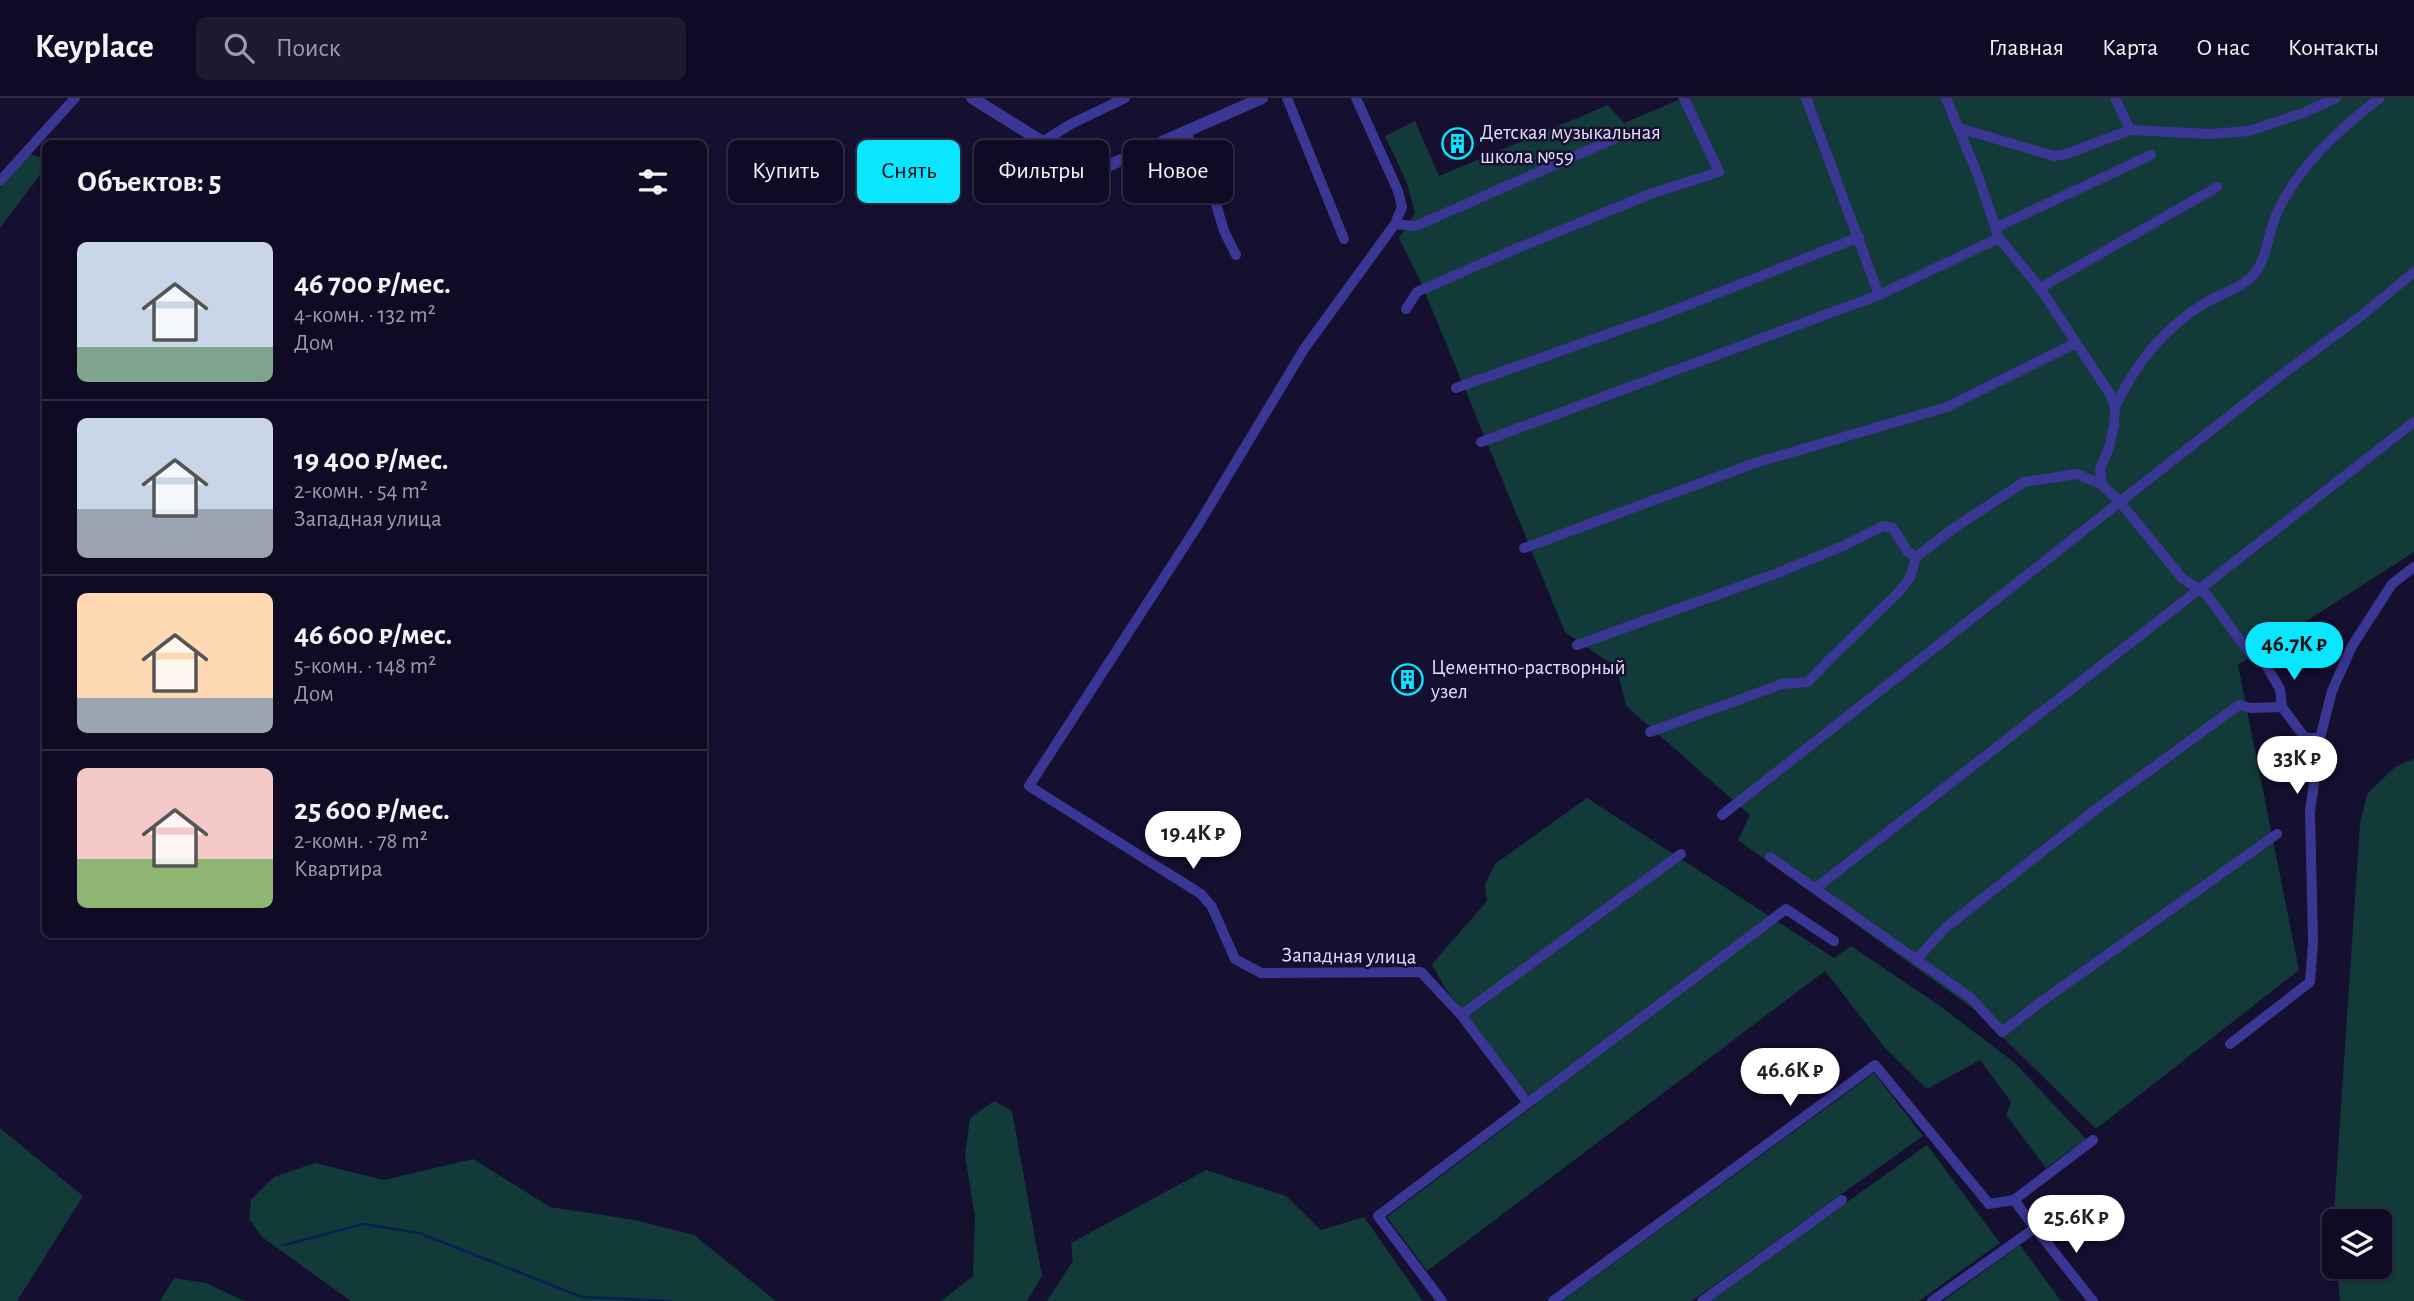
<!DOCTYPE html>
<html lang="ru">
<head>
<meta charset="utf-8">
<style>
  body { margin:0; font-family:"Alegreya Sans",sans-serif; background:#1e1931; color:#f1f3f6; height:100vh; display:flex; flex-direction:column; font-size:26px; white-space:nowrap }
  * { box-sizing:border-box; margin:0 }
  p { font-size:23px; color:#9c9ba6 }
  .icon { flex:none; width:38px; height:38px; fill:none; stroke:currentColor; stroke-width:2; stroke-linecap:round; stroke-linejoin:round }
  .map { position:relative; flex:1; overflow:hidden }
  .side { position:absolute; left:42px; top:42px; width:665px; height:798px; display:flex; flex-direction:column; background:#100b24; border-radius:10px; box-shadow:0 2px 5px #0004,0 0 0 2px #302b41 }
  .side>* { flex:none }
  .banner { position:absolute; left:728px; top:42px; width:665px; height:63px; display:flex; gap:14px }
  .fabs { position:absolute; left:2322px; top:1111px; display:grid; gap:14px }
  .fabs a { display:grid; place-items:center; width:70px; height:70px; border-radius:10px; background:#100b24; box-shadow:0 2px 5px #0004,0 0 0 2px #302b41; font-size:35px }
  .price { position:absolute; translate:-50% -60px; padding:0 16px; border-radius:24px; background:#fff; color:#222; font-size:23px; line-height:46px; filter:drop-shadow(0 2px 4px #0008) }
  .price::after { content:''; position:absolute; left:50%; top:42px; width:21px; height:16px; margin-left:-10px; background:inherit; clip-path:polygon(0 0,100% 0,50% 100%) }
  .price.active { background:#0ae6ff; color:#111 }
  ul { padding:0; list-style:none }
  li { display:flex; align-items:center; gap:21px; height:175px; padding:0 35px }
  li+li { border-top:2px solid #302b41 }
  li span { display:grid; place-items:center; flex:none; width:196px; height:140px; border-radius:10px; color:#555 }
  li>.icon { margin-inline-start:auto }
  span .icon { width:84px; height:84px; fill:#fffc; stroke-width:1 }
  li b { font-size:30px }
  h2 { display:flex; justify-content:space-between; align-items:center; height:84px; padding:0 35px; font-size:30px }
  .tag { padding:0 24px; border-radius:10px; background:#100b24; box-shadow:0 2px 5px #0004,0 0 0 2px #302b41; font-size:24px; line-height:63px }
  .tag.active { background:#0ae6ff; color:#111 }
  header { display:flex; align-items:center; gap:42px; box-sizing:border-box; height:98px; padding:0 35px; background:#100b24; border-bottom:2px solid #302b41 }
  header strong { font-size:33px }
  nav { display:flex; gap:38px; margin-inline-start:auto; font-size:24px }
  .search { width:490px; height:63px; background:#1e1931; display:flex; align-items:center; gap:18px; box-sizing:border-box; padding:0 24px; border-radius:10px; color:#9c9ba6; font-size:26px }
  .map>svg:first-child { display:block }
  .green { fill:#123a39 }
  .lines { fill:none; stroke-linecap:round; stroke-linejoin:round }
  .stream { stroke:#052153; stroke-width:2.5 }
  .minor { stroke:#3a3693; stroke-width:10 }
  .tertiary { stroke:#3a3693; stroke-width:12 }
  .labels { text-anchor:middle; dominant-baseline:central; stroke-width:5; stroke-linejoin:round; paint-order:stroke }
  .poi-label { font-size:21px; fill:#e2deff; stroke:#150f30; text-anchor:start }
  .street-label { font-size:21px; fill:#e2deff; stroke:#150f30 }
</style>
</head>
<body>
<header>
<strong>Keyplace</strong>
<div class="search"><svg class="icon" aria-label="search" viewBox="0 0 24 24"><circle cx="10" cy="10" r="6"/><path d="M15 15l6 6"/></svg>Поиск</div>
<nav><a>Главная</a><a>Карта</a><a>О нас</a><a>Контакты</a></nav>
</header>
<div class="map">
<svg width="2414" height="1203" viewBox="0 0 2414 1203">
  <rect width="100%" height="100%" fill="#150f30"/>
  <path class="green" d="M 1683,0 L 2414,0 L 2414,454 L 2238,567 L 2299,872 L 2096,1031 L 1975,912 L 1738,742 L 1750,717 L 1626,608 L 1617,570 L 1565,534 L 1422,187 L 1399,140 L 1415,115 L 1407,85 L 1385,38 L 1415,23 L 1439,78 L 1608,7 L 1624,25 Z
    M 30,56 L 45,60 L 45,70 L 0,130 L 0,90 Z
    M 2414,661 L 2414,1203 L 2340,1203 L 2337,1169 L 2380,1169 L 2380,1124 L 2334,1124 L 2334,1143 L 2333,1127 L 2360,726 L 2367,696 L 2395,669 Z
    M 1587,700 L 1834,860 L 1851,848 L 1940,908 L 2015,965 L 2086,1041 L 2046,1070 L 2006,1017 L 2011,1004 L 1980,962 L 1927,991 L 1885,950 L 1825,873 L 1427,1173 L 1387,1119 L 1536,1006 L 1445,890 L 1432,866 L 1487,803 L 1485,786 L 1495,766 Z
    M 1874,975 L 1923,1038 L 1692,1203 L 1562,1203 Z
    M 994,1003 L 1012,1013 L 1042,1178 L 1027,1203 L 941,1203 L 973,1178 L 975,1119 L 965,1057 L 970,1020 Z
    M 0,1030 L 83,1098 L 17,1203 L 0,1203 Z
    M 1927,1047 L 2000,1145 L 1919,1203 L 1709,1203 Z
    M 473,1061 L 550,1109 L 635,1122 L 694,1137 L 776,1203 L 351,1203 L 262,1139 L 249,1121 L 251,1102 L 274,1079 L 315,1065 L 384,1082 Z
    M 1206,1072 L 1286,1098 L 1321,1132 L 1364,1119 L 1423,1203 L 1047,1203 L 1073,1163 L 1071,1145 Z
    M 2020,1147 L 2061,1203 L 1943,1203 Z
    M 174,1180 L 206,1185 L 244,1203 L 160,1203 Z"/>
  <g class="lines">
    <path class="stream" d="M 284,1147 L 364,1126 L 419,1135 L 582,1199 L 671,1203"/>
    <path class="minor" d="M 1287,0 L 1344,141
      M 1356,0 L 1398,93 L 1402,109 L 1395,126 L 1304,251 L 1198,427 L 1029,688 L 1201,796 L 1212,809 L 1235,861 L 1261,875 L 1421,874 L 1461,917 L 1528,1005 L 1378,1118 L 1442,1203
      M 1806,0 L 1879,197
      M 1946,0 L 1977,75 L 1999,140 L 2040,190 L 2110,296 L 2115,309 L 2114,327 L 2109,350 L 2100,371 L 2102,387 L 2120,404 L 2182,480 L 2206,496 L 2252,558 L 2264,564 L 2280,591 L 2282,609 L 2305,640 L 2320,640
      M 2115,0 L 2130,32
      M 1959,30 L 2054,58 L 2066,56 L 2130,32 L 2211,36 L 2249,33 L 2303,15 L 2336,0
      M 1186,34 L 1210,86 L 1224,133 L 1236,157
      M 1042,44 L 1071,26 L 1125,0
      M 0,83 L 75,0
      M 1395,126 L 1416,128 L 1618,39
      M 1995,130 L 2151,57
      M 2040,190 L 2217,89
      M 1406,211 L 1417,194 L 1501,157 L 1650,96 L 1719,74 L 1684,0
      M 1456,290 L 1670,214 L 1859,139
      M 2115,309 C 2135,266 2164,230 2205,205 C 2220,196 2244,189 2255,175 C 2268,157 2268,134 2277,115 C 2298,68 2340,30 2380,0
      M 1481,344 L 1879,197 L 1999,140
      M 1524,450 L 1758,364 L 1947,309 L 2076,245
      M 1577,547 L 1775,476 L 1843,448 L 1883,428 L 1893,430 L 1908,454 L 1916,459 L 1954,430 L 2024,384 L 2077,376 L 2102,387
      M 1650,634 L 1782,586 L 1808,584 L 1828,563 L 1898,495 L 1910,480 L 1916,459
      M 1722,717 L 2280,278 L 2361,218 L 2414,174
      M 1770,759 L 1971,900 L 2002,934 L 2038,906 L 2277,736
      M 1816,790 L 2414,324
      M 1916,862 L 1945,830 L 2099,709 L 2239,607 L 2251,610 L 2282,609
      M 1461,917 L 1681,756
      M 2230,946 L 2310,884 L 2313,844 L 2310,714 L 2320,640 L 2332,593 L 2352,548 L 2392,486 L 2414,469
      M 1528,1005 L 1786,811 L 1834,843
      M 2035,1130 L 2093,1203
      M 1553,1203 L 1875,967 L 1989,1106 L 2014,1102
      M 1702,1203 L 1842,1102
      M 1932,1203 L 2035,1130 L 2014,1102 L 2093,1042"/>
    <path class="tertiary" d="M 972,0 L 1078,66 L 1089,71 L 1103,70 L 1262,0"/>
  </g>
  <defs>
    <symbol id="building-ring" viewBox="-11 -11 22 22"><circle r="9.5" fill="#150f30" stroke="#0ae6ff" stroke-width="1.5"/><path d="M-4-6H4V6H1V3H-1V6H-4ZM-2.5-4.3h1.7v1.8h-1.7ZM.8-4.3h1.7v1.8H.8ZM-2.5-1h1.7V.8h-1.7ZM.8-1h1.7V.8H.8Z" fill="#0ae6ff"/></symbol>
  </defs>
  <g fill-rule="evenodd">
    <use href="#building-ring" x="1440" y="28" width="35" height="35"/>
    <use href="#building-ring" x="1390" y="564" width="35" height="35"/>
  </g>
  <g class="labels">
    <g class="poi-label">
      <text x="1480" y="34">Детская музыкальная<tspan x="1480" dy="24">школа №59</tspan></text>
      <text x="1431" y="569">Цементно-растворный<tspan x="1431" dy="24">узел</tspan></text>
    </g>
    <g class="street-label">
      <text transform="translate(1349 858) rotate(1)">Западная улица</text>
    </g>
  </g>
</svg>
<div class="fabs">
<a><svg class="icon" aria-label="layers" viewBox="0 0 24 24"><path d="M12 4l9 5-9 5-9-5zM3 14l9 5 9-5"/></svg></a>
</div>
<b class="price active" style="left:2294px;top:584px">46.7K ₽</b>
<b class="price" style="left:2297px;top:698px">33K ₽</b>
<b class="price" style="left:1193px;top:773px">19.4K ₽</b>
<b class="price" style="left:1790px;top:1010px">46.6K ₽</b>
<b class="price" style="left:2076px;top:1157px">25.6K ₽</b>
<div class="banner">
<a class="tag">Купить</a>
<a class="tag active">Снять</a>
<a class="tag">Фильтры</a>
<a class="tag">Новое</a>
</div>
<section class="side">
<h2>Объектов: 5<svg class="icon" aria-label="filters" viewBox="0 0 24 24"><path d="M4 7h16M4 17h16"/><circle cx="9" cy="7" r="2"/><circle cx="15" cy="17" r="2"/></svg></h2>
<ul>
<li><span style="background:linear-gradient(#c9d6e8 75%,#7fa58c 0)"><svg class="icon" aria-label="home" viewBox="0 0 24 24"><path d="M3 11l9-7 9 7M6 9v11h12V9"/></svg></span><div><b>46 700 ₽/мес.</b><p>4-комн. · 132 m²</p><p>Дом</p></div></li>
<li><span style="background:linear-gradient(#c9d6e8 65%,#9aa5b1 0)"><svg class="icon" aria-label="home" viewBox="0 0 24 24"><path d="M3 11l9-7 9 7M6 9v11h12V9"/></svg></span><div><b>19 400 ₽/мес.</b><p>2-комн. · 54 m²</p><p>Западная улица</p></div></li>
<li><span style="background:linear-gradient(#ffd9b3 75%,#9aa5b1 0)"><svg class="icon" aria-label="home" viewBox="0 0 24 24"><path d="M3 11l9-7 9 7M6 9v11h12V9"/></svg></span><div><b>46 600 ₽/мес.</b><p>5-комн. · 148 m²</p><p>Дом</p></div></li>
<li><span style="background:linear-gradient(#f6c9c9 65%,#8fb573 0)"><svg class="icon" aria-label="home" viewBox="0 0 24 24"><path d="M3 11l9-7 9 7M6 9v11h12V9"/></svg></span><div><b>25 600 ₽/мес.</b><p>2-комн. · 78 m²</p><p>Квартира</p></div></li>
</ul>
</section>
</div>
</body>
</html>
